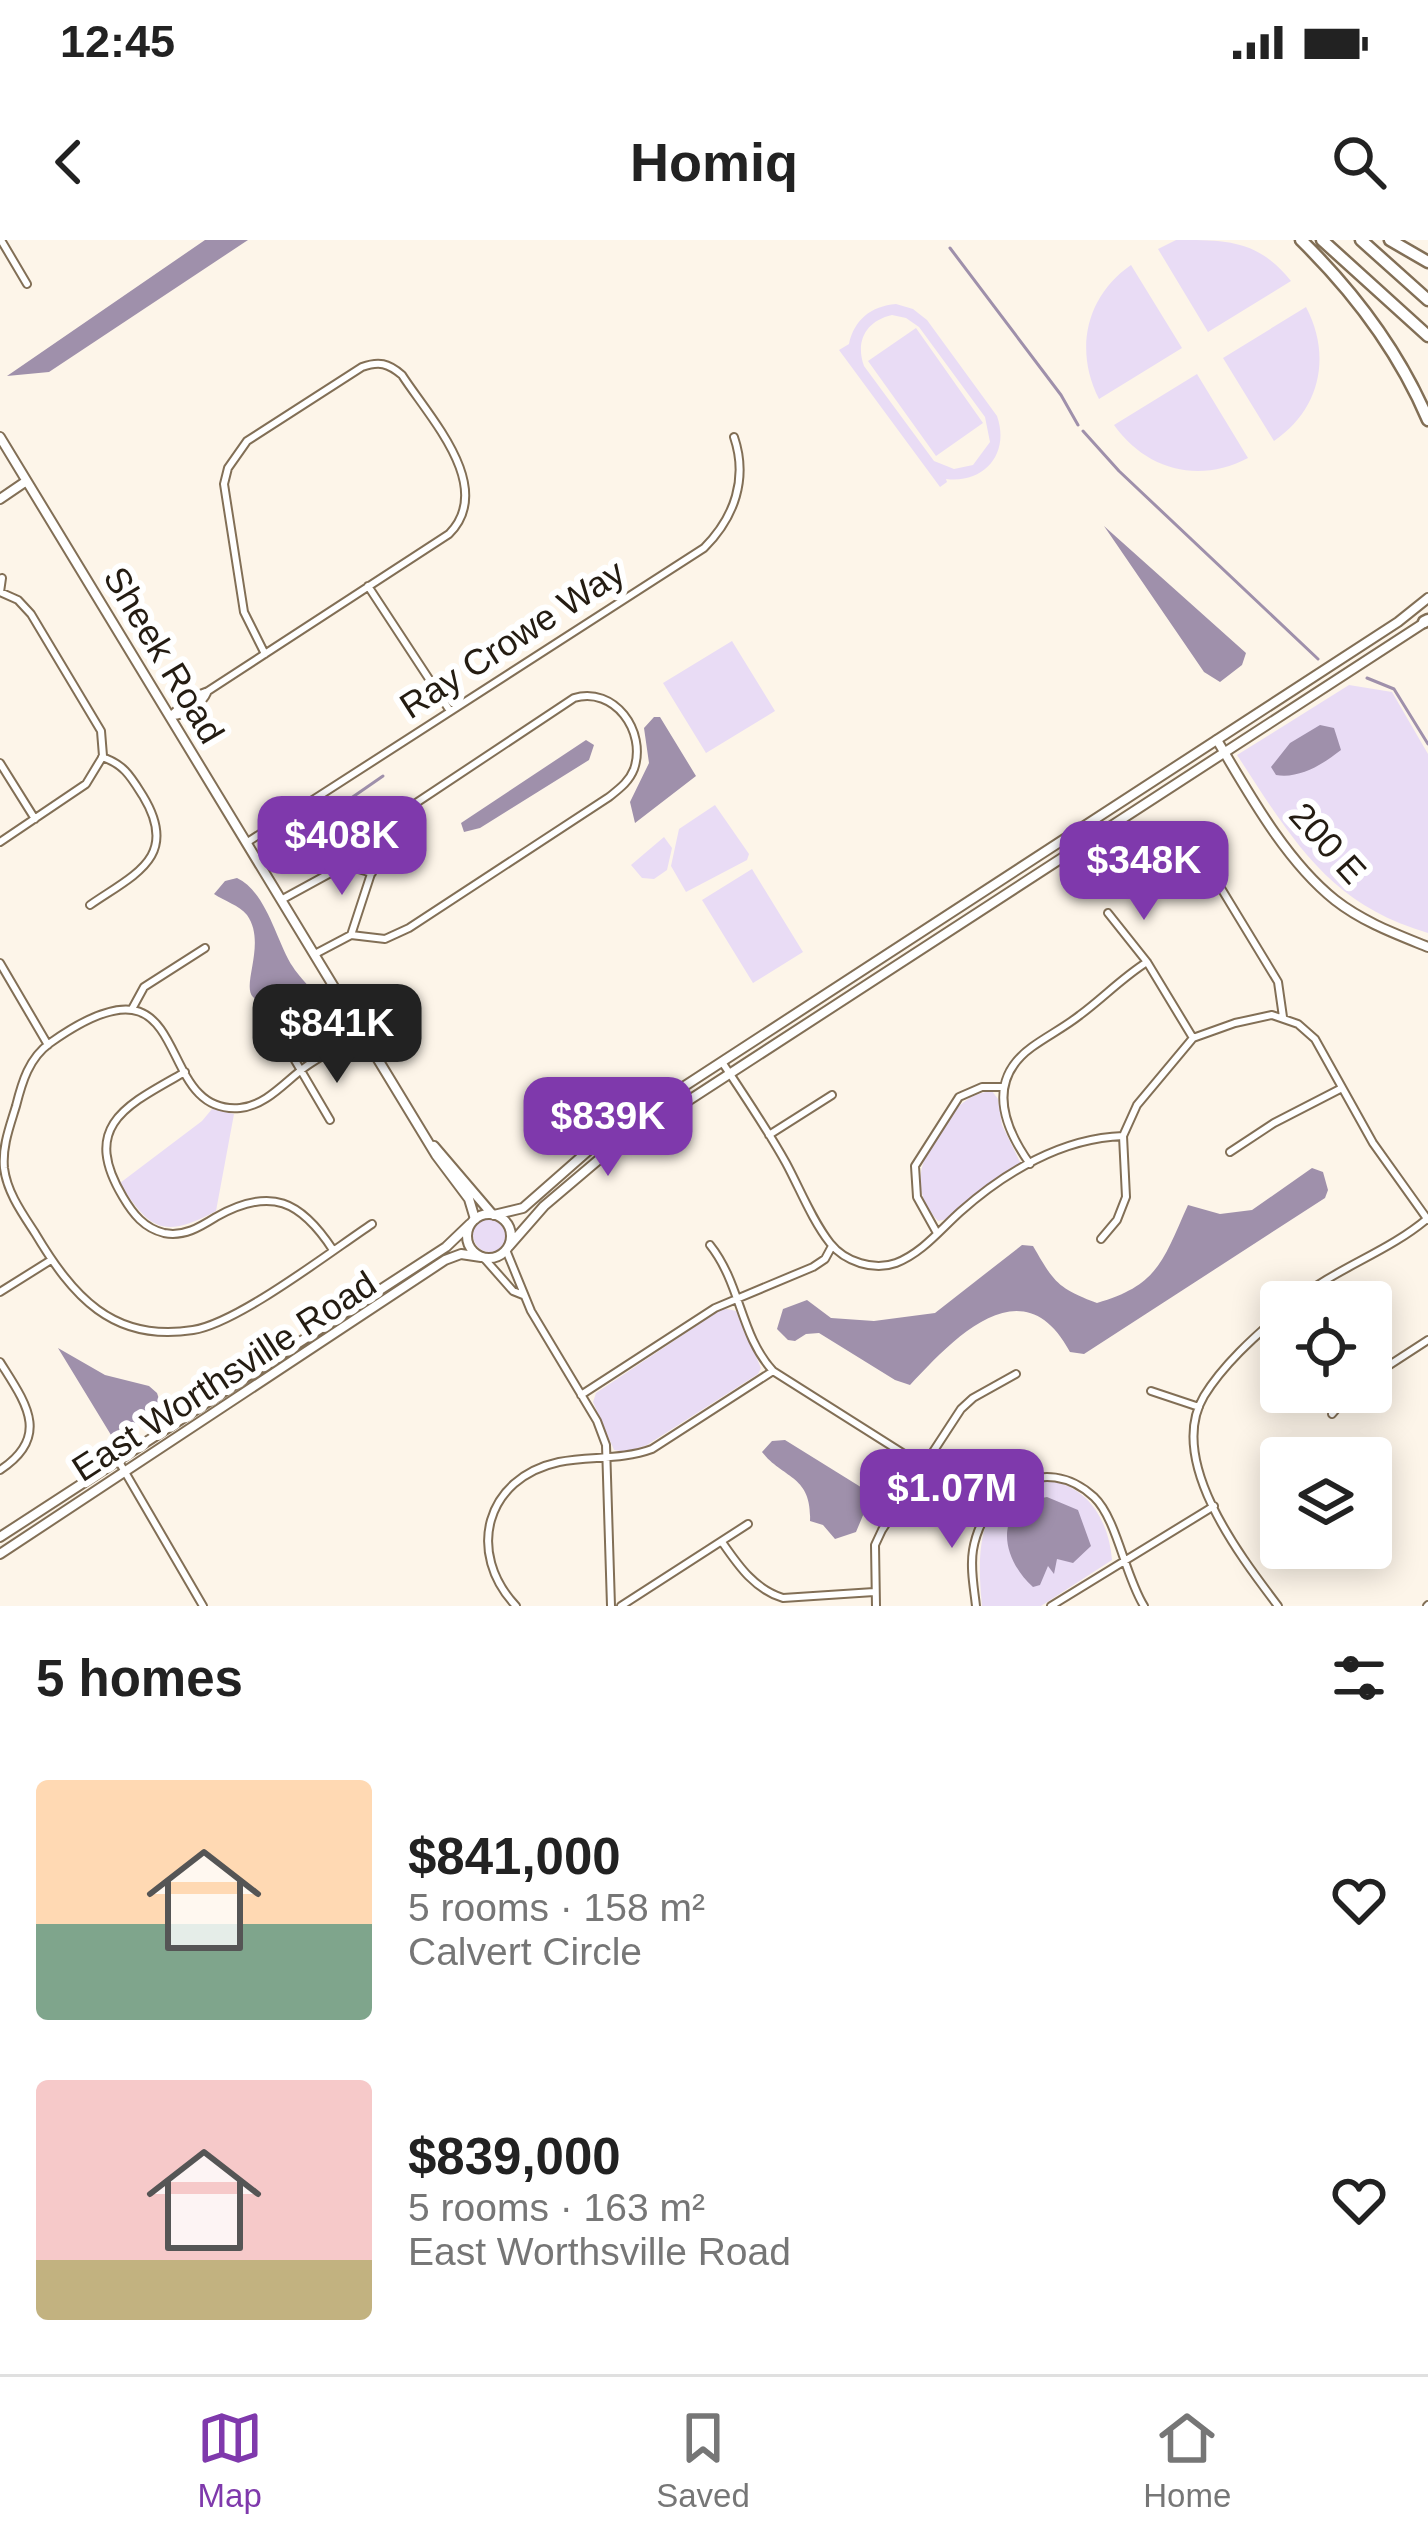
<!DOCTYPE html>
<html lang="en">
<head>
<meta charset="utf-8">
<style>
  body { margin:0; font-family:Arial,sans-serif; background:#f6f6f6; color:#222; height:100vh; display:flex; flex-direction:column; font-size:45px; white-space:nowrap }
  * { box-sizing:border-box; margin:0 }
  p { font-size:39px; color:#767676 }
  .icon { flex:none; width:66px; height:66px; fill:none; stroke:currentColor; stroke-width:2; stroke-linecap:round; stroke-linejoin:round }
  .map { position:relative; height:1366px; overflow:hidden }
  .drawer { display:flex; flex-direction:column; background:#fff; flex:1 }
  .drawer>* { flex:none }
  .fabs { position:absolute; left:1260px; top:1041px; display:grid; gap:24px }
  .fabs a { display:grid; place-items:center; width:132px; height:132px; border-radius:12px; background:#fff; box-shadow:0 6px 30px #0003; font-size:60px }
  .price { position:absolute; translate:-50% -102px; padding:0 27px; border-radius:24px; background:#7f39ac; color:#fff; font-size:39px; line-height:78px; filter:drop-shadow(0 3px 6px #0008) }
  .price::after { content:''; position:absolute; left:50%; top:72px; width:36px; height:27px; margin-left:-18px; background:inherit; clip-path:polygon(0 0,100% 0,50% 100%) }
  .price.active { background:#222; color:#fff }
  ul { padding:0; list-style:none }
  li { display:flex; align-items:center; gap:36px; height:300px; padding:0 36px }
  li span { display:grid; place-items:center; flex:none; width:336px; height:240px; border-radius:12px; color:#555 }
  li>.icon { margin-inline-start:auto }
  span .icon { width:144px; height:144px; fill:#fffc; stroke-width:1 }
  li b { font-size:51px }
  h2 { display:flex; justify-content:space-between; align-items:center; height:144px; padding:0 36px; font-size:51px }
  .status { display:flex; justify-content:space-between; align-items:center; height:84px; padding:0 60px; background:#fff; direction:ltr }
  .status svg { height:33px; fill:currentColor }
  header { display:flex; justify-content:space-between; align-items:center; height:156px; padding:0 36px; background:#fff; font-size:54px; font-weight:700 }
  .dock { display:flex; justify-content:space-around; align-items:center; height:168px; border-top:3px solid #e0e0e0; background:#fff; font-size:33px; color:#767676 }
  .dock a { display:grid; justify-items:center; gap:6px }
  .dock .active { color:#7f39ac }
  .map>svg:first-child { display:block }
  .green { fill:#e9dcf5; fill-rule:evenodd }
  .water { fill:#9f90ab }
  .lines { fill:none; stroke-linecap:round; stroke-linejoin:round }
  .stream { stroke:#9f90ab; stroke-width:3 }
  .minor-casing { stroke:#826f56; stroke-width:10 }
  .tertiary-casing { stroke:#826f56; stroke-width:12 }
  .secondary-casing { stroke:#826f56; stroke-width:12 }
  .motorway-casing { stroke:#826f56; stroke-width:15 }
  .minor { stroke:#fff; stroke-width:6 }
  .tertiary { stroke:#fff; stroke-width:8 }
  .secondary { stroke:#fff; stroke-width:8 }
  .motorway { stroke:#fff; stroke-width:10 }
  .labels { text-anchor:middle; dominant-baseline:central; stroke-width:12; stroke-linejoin:round; paint-order:stroke }
  .street-label { font-size:36px; fill:#241c12; stroke:#fff }
</style>
</head>
<body>
<div class="status"><b>12:45</b><svg viewBox="0 0 49 12"><path d="M0 12V9h3v3zM5 12V6h3v6zM10 12V3h3v9zM15 12V0h3v12zM26 1h20v11H26zM47 4h2v5h-2z"/></svg></div>
<header><svg class="icon" aria-label="back" viewBox="0 0 24 24"><path d="M15 5l-7 7 7 7"/></svg>Homiq<svg class="icon" aria-label="search" viewBox="0 0 24 24"><circle cx="10" cy="10" r="6"/><path d="M15 15l6 6"/></svg></header>
<div class="map">
<svg width="1428" height="1366" viewBox="0 0 1428 1366">
  <rect width="100%" height="100%" fill="#fdf5e9"/>
  <path class="green" d="M 1176,0 C 1228,0 1258,0 1291,41 L 1208,92 L 1158,9 Z
    M 1131,25 L 1182,108 L 1099,159 C 1074,110 1086,56 1131,25 Z
    M 896,64 L 913,69 L 927,80 L 997,176 C 1010,213 985,244 946,239 L 947,242 L 940,247 L 839,110 L 849,104 C 854,80 871,66 896,64 ZM 892,75 L 906,78 L 919,87 L 985,177 L 990,202 L 973,225 L 954,229 L 934,221 L 864,126 C 855,101 866,81 892,75 Z
    M 1306,67 C 1332,116 1320,170 1274,201 L 1223,118 Z
    M 916,88 L 983,183 L 936,216 L 868,121 Z
    M 1197,134 L 1248,218 C 1199,244 1146,230 1114,185 Z
    M 732,401 L 775,471 L 706,513 L 663,443 Z
    M 1349,445 L 1392,452 L 1428,514 L 1428,693 C 1327,664 1291,597 1237,515 Z
    M 715,565 L 749,614 L 747,620 L 686,652 L 671,626 L 679,589 Z
    M 664,597 L 672,608 L 667,630 L 654,639 L 642,638 L 631,625 Z
    M 752,629 L 803,712 L 753,743 L 702,660 Z
    M 992,851 L 998,859 L 1002,885 L 1021,924 L 947,979 L 938,981 C 910,951 919,922 939,892 C 953,871 965,854 992,851 Z
    M 212,869 L 234,874 L 216,971 C 165,998 150,992 120,943 L 202,881 Z
    M473 995a17 17 0 1 1 34 0a17 17 0 1 1-34 0Z
    M 723,1068 L 736,1071 L 761,1128 L 758,1134 L 647,1205 L 626,1212 L 614,1210 L 593,1162 L 596,1153 Z
    M 1043,1240 C 1087,1243 1109,1280 1112,1320 L 1041,1366 L 982,1366 C 977,1313 975,1251 1043,1240 Z"/>
  <path class="water" d="M 205,0 L 248,0 L 49,132 L 7,136 Z
    M 1104,286 L 1246,413 L 1242,425 L 1220,442 L 1204,432 Z
    M 654,477 L 660,477 L 696,536 L 635,583 L 630,562 L 649,523 L 644,488 Z
    M 1320,485 L 1334,488 L 1341,510 C 1323,524 1300,539 1276,535 L 1271,527 L 1290,503 Z
    M 586,500 L 594,505 L 589,520 L 480,588 L 464,592 L 461,583 Z
    M 335,575 L 331,593 L 336,611 L 300,627 L 285,618 L 285,606 Z
    M 237,638 C 267,652 276,701 293,727 C 305,746 335,767 328,792 L 312,802 L 301,797 L 290,768 C 279,765 262,766 253,757 C 241,745 267,703 247,675 C 239,665 224,661 214,654 L 225,641 Z
    M 1312,928 L 1323,932 L 1328,950 L 1325,958 L 1084,1114 L 1070,1112 C 1023,1024 954,1098 910,1145 L 895,1140 L 819,1093 L 806,1094 L 795,1101 L 788,1100 L 777,1089 L 783,1069 L 807,1060 L 831,1078 L 874,1081 L 935,1073 L 1022,1005 L 1033,1006 C 1054,1042 1057,1048 1097,1063 C 1159,1045 1163,1020 1188,965 L 1220,974 L 1252,970 Z
    M 58,1108 L 105,1135 L 149,1146 L 157,1153 L 160,1162 L 131,1186 L 111,1195 Z
    M 785,1200 L 872,1254 L 856,1292 L 835,1299 L 823,1285 L 810,1281 C 812,1235 783,1239 762,1212 L 772,1201 Z
    M 1047,1257 L 1078,1270 L 1091,1306 L 1073,1323 L 1057,1319 L 1054,1334 L 1048,1326 L 1040,1345 L 1033,1347 C 1001,1319 991,1265 1047,1257 Z"/>
  <g class="lines">
    <path class="stream" d="M 950,8 L 1061,155 L 1078,185
      M 1083,191 L 1119,231 L 1318,419
      M 1367,438 L 1394,449 L 1428,504
      M 333,576 L 344,563 L 383,536"/>
    <defs>
      <path id="minor" d="M 1,0 L 27,44
        M 368,346 L 450,471
        M 0,352 L 18,360 L 31,374 L 101,491 L 103,516 L 86,544 L 0,602
        M 0,352 L 2,338
        M 170,476 L 190,458 L 208,451 L 449,294 C 496,247 429,177 402,135 C 388,123 379,121 362,127 L 247,201 L 228,228 L 224,244 L 244,372 L 265,414
        M 170,476 C 185,477 202,465 208,451
        M 0,523 L 35,579
        M 246,603 L 704,308 C 735,277 748,238 734,197
        M 1199,612 L 1278,742 L 1283,777
        M 281,660 L 345,625 L 372,633
        M 90,665 C 135,634 180,617 143,556 C 131,537 124,524 102,517
        M 1108,673 L 1147,722 L 1193,798
        M 315,714 L 351,695 L 385,699 L 409,688 L 609,557 C 619,549 629,542 634,529 C 647,491 614,446 574,458 L 395,577 L 384,594 L 351,695
        M 0,723 L 48,805
        M 132,769 L 144,747 L 205,708
        M 276,788 L 330,880
        M 363,793 C 345,803 326,813 308,825 C 286,840 268,865 240,868 C 149,876 199,697 50,803 C 29,818 22,842 16,866 C 10,886 2,906 4,928 C 7,952 22,973 35,993 C 72,1055 112,1103 193,1090 C 238,1083 330,1012 372,984
        M 722,822 C 744,855 767,889 786,923 C 800,949 812,980 830,1003 C 845,1022 874,1031 896,1023 C 922,1013 940,990 960,972 C 1005,932 1062,898 1123,896
        M 185,832 C 127,865 80,885 123,957 C 133,974 144,988 164,993 C 184,997 200,987 216,977 C 271,946 301,961 333,1010
        M 769,895 L 832,855
        M 1230,912 L 1274,883 L 1342,848
        M 1030,924 C 1003,886 986,840 1032,807 C 1047,796 1065,787 1080,775 C 1103,758 1123,737 1147,722
        M 937,993 L 917,957 L 915,926 L 959,857 L 982,847 L 1002,847
        M 1101,999 L 1117,980 L 1126,957 L 1123,896 L 1137,865 L 1193,798 L 1235,783 L 1272,775 L 1298,784 L 1315,799 L 1373,903 L 1428,980
        M 710,1005 C 741,1044 740,1095 773,1131 L 991,1269
        M 506,1010 L 531,1071 L 597,1181 L 606,1205 L 611,1366
        M 483,1017 L 513,1051 L 523,1055
        M 0,1052 L 51,1020
        M 1295,1062 C 1335,1028 1387,1013 1428,978
        M 0,1122 C 25,1162 52,1196 0,1230
        M 1371,1137 L 1428,1100
        M 1151,1151 L 1199,1167
        M 581,1155 L 715,1068 L 813,1027 L 825,1019 L 832,1006
        M 1332,1174 L 1351,1152
        M 118,1220 L 203,1366
        M 722,1302 C 738,1325 754,1349 783,1358 L 874,1352
        M 516,1366 C 466,1313 485,1238 559,1222 C 591,1216 622,1220 652,1209 L 773,1131
        M 621,1366 L 748,1284
        M 876,1366 L 875,1305 L 882,1290 L 961,1169 L 973,1158 L 1016,1134
        M 976,1366 C 974,1348 970,1328 973,1310 C 983,1251 1044,1211 1094,1257 C 1117,1279 1125,1336 1144,1366
        M 1051,1366 L 1214,1266
        M 1278,1366 C 1240,1316 1166,1220 1204,1156 C 1223,1125 1254,1097 1281,1074
        M 1427,1366 L 1428,1365"/>
      <path id="tertiary" d="M 0,197 L 436,915 L 469,959 L 475,979
        M 0,259 L 25,242
        M 1217,500 C 1249,554 1286,621 1335,660 C 1363,682 1396,694 1428,707
        M 434,906 L 492,974"/>
      <path id="secondary" d="M467 996a22 22 0 1 1 44 0a22 22 0 1 1-44 0Z
        M 494,975 L 523,968 L 597,903 L 1398,382 L 1428,358
        M 509,1006 L 544,966 L 603,916 L 1427,381
        M 0,1297 L 446,1007 L 470,984
        M 0,1314 L 445,1020 L 461,1014 L 481,1017"/>
      <path id="motorway" d="M 1301,0 C 1354,52 1399,112 1428,180
        M 1322,0 L 1428,96
        M 1361,0 L 1428,60
        M 1390,0 L 1428,22
        M 1424,382 L 1428,380"/>
    </defs>
    <use href="#minor" class="minor-casing"/>
    <use href="#tertiary" class="tertiary-casing"/>
    <use href="#secondary" class="secondary-casing"/>
    <use href="#motorway" class="motorway-casing"/>
    <use href="#minor" class="minor"/>
    <use href="#tertiary" class="tertiary"/>
    <use href="#secondary" class="secondary"/>
    <use href="#motorway" class="motorway"/>
  </g>
  <g class="labels">
    <g class="street-label">
      <text transform="translate(512 399) rotate(-33)">Ray Crowe Way</text>
      <text transform="translate(164 415) rotate(59)">Sheek Road</text>
      <text transform="translate(1328 603) rotate(48)">200 E</text>
      <text transform="translate(224 1136) rotate(-33)">East Worthsville Road</text>
    </g>
  </g>
</svg>
<div class="fabs">
<a><svg class="icon" aria-label="locate" viewBox="0 0 24 24"><circle cx="12" cy="12" r="6"/><path d="M12 2v4M12 18v4M2 12h4M18 12h4"/></svg></a>
<a><svg class="icon" aria-label="layers" viewBox="0 0 24 24"><path d="M12 4l9 5-9 5-9-5zM3 14l9 5 9-5"/></svg></a>
</div>
<b class="price" style="left:342px;top:658px">$408K</b>
<b class="price" style="left:1144px;top:683px">$348K</b>
<b class="price active" style="left:337px;top:846px">$841K</b>
<b class="price" style="left:608px;top:939px">$839K</b>
<b class="price" style="left:952px;top:1311px">$1.07M</b>
</div>
<section class="drawer">
<h2>5 homes<svg class="icon" aria-label="filters" viewBox="0 0 24 24"><path d="M4 7h16M4 17h16"/><circle cx="9" cy="7" r="2"/><circle cx="15" cy="17" r="2"/></svg></h2>
<ul>
<li><span style="background:linear-gradient(#ffd9b3 60%,#7fa58c 0)"><svg class="icon" aria-label="home" viewBox="0 0 24 24"><path d="M3 11l9-7 9 7M6 9v11h12V9"/></svg></span><div><b>$841,000</b><p>5 rooms · 158 m²</p><p>Calvert Circle</p></div><svg class="icon" aria-label="heart" viewBox="0 0 24 24"><path d="M12 20l-8-8c-3-5 5-10 8-4 3-6 11-1 8 4z"/></svg></li>
<li><span style="background:linear-gradient(#f6c9c9 75%,#c2b280 0)"><svg class="icon" aria-label="home" viewBox="0 0 24 24"><path d="M3 11l9-7 9 7M6 9v11h12V9"/></svg></span><div><b>$839,000</b><p>5 rooms · 163 m²</p><p>East Worthsville Road</p></div><svg class="icon" aria-label="heart" viewBox="0 0 24 24"><path d="M12 20l-8-8c-3-5 5-10 8-4 3-6 11-1 8 4z"/></svg></li>
</ul>
</section>
<nav class="dock">
<a class="active"><svg class="icon" aria-label="map" viewBox="0 0 24 24"><path d="M3 6l6-2 6 2 6-2v14l-6 2-6-2-6 2zM9 4v14M15 6v14"/></svg>Map</a>
<a><svg class="icon" aria-label="saved" viewBox="0 0 24 24"><path d="M7 4h10v16l-5-4-5 4z"/></svg>Saved</a>
<a><svg class="icon" aria-label="home" viewBox="0 0 24 24"><path d="M3 11l9-7 9 7M6 9v11h12V9"/></svg>Home</a>
</nav>
</body>
</html>
